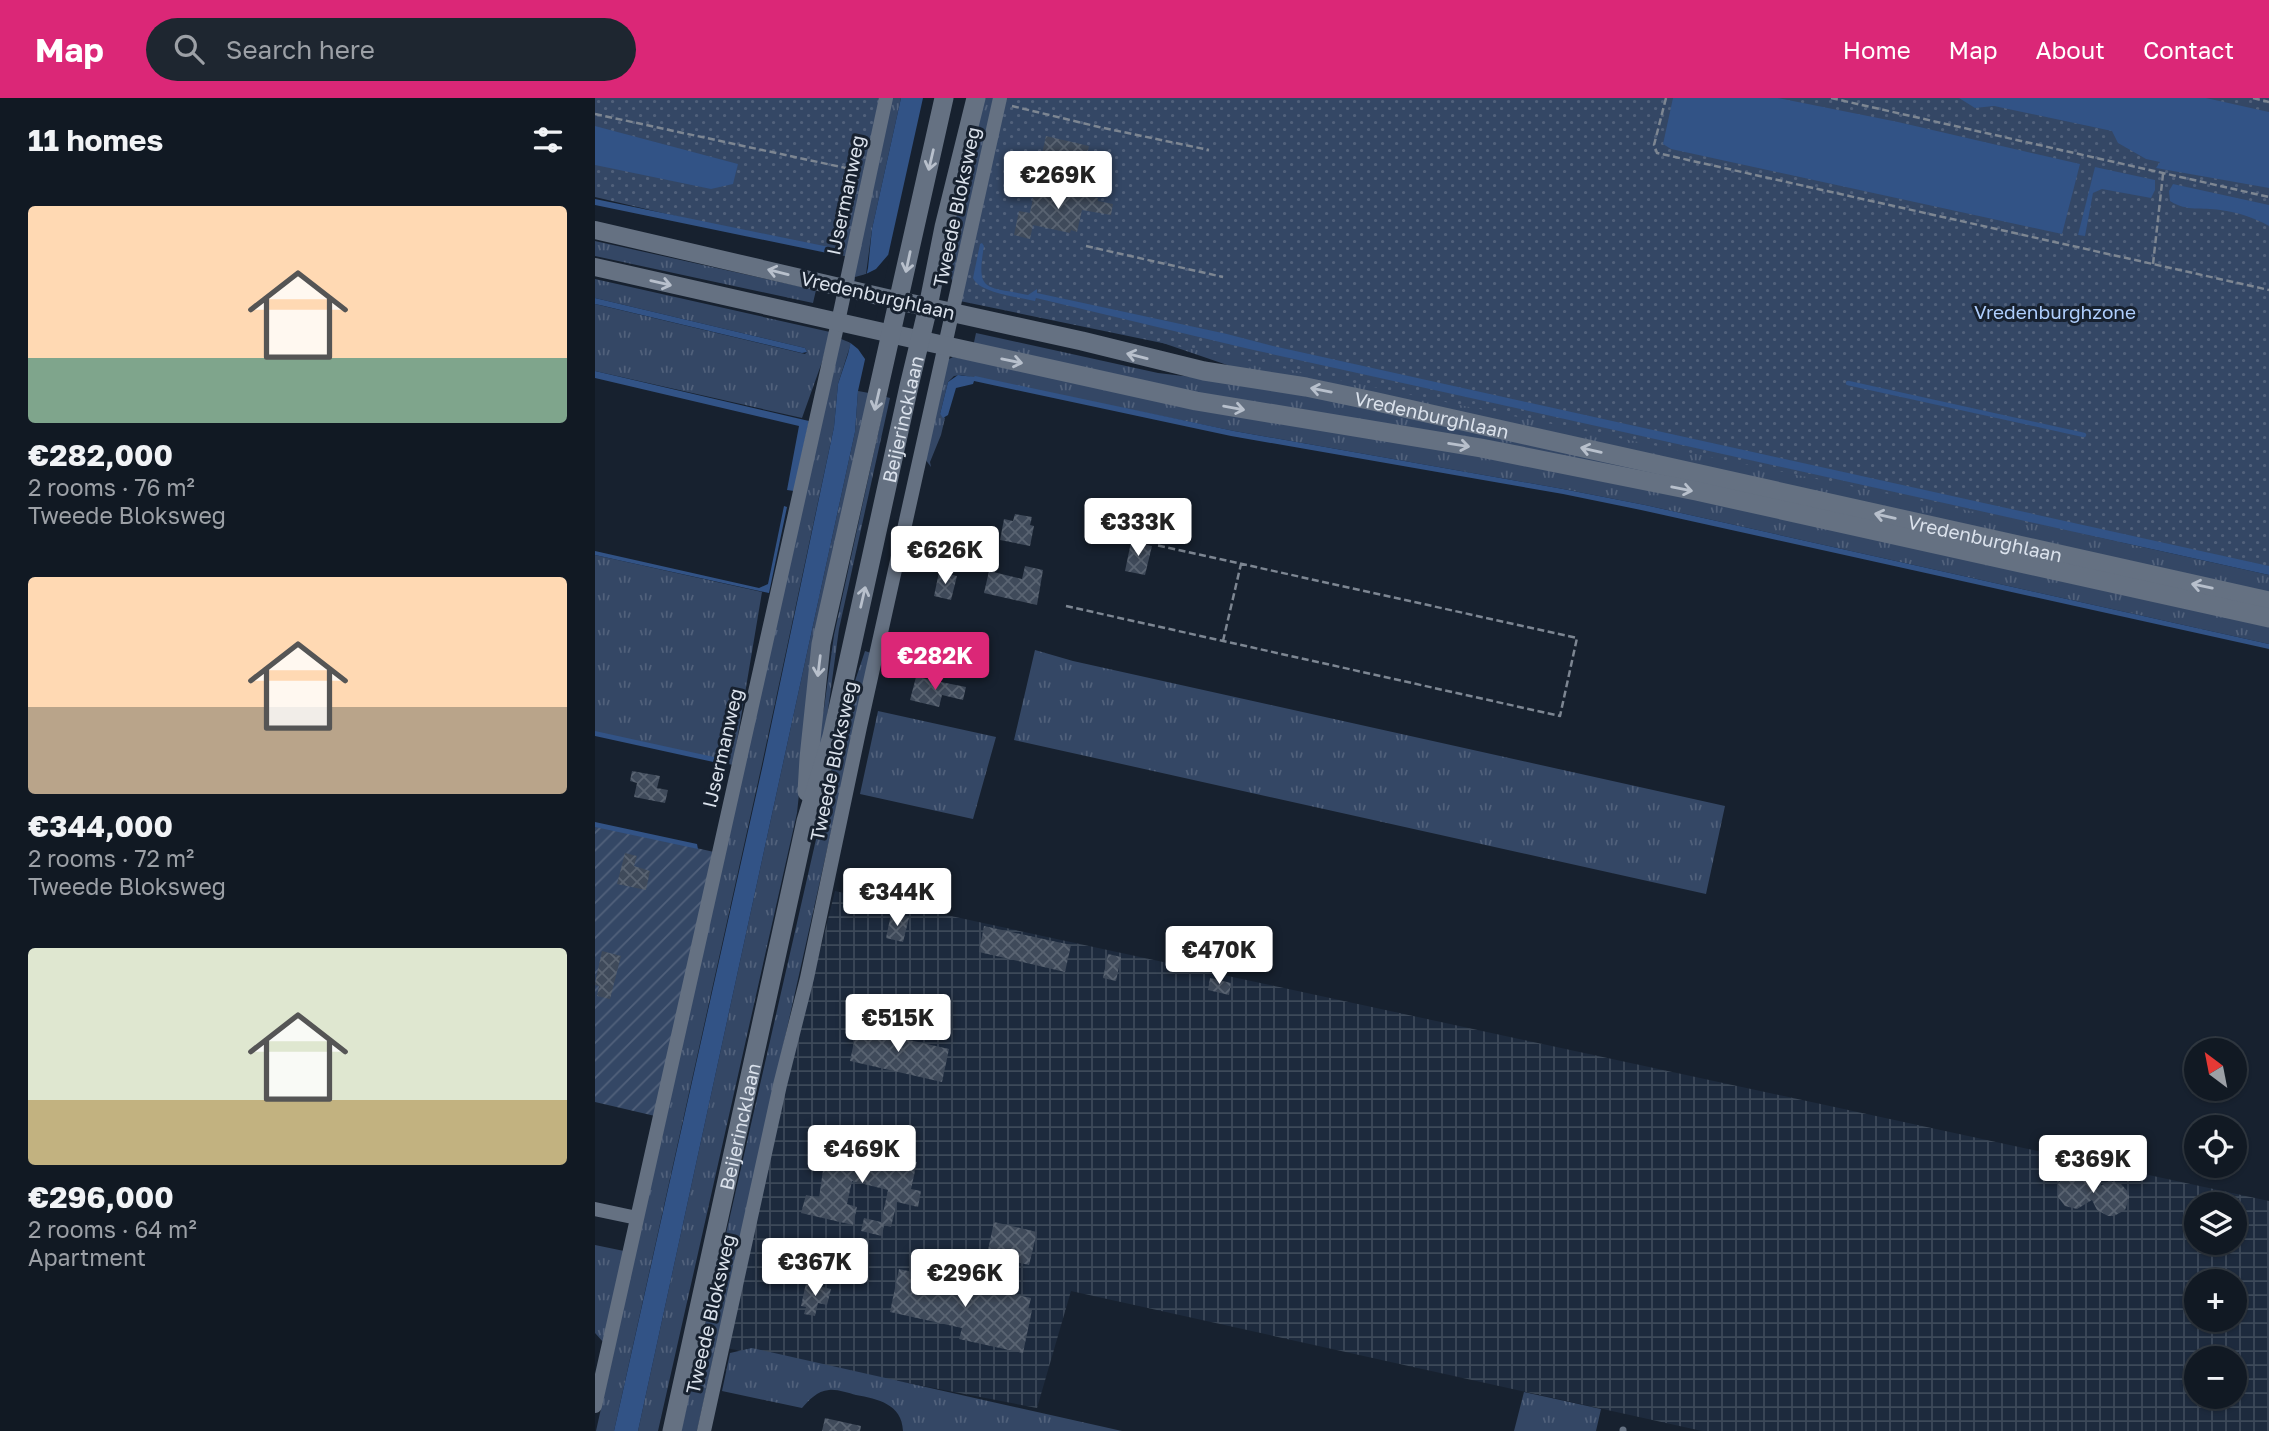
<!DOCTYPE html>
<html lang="en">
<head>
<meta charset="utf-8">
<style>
  body { margin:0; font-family:"Golos Text",sans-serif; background:#1e2630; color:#f1f3f6; height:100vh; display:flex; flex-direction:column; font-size:26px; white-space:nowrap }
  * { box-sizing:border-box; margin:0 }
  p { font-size:23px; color:#9ca0a6 }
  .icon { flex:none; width:38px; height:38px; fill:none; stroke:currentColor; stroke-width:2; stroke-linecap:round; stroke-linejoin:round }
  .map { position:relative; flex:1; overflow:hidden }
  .panel { display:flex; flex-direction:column; background:#111923; width:595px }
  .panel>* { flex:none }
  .needle { width:46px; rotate:328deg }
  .tools { position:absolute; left:1589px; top:940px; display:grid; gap:14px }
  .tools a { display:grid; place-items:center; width:63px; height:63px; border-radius:50%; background:#111923; box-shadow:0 2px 5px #0004,0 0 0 2px #303841; font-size:35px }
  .price { position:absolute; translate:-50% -60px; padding:0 16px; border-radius:7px; background:#fff; color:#222; font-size:23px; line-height:46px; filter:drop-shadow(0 2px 4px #0008) }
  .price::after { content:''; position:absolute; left:50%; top:42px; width:21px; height:16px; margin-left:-10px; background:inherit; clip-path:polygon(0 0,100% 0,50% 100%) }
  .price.current { background:#db2777; color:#fff }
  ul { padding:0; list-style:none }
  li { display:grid; align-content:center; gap:14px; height:371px; padding:0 28px }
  li span { display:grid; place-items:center; height:217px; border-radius:7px; color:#555 }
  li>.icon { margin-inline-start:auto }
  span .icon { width:126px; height:126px; fill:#fffc; stroke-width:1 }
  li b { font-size:30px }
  h2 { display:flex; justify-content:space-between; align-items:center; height:84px; padding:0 28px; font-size:30px }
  header { display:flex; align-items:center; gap:42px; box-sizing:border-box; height:98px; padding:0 35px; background:#db2777; color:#fff }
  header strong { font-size:33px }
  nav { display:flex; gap:38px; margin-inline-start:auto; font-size:24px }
  .search { width:490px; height:63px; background:#1e2630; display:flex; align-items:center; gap:18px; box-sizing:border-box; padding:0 24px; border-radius:38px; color:#9ca0a6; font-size:26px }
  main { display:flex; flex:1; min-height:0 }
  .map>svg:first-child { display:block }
  .industrial { fill:url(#industrial-grid); fill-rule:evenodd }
  .grass { fill:url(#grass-tufts) }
  .park { fill:url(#park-dots) }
  .garden { fill:url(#garden-furrows) }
  .water { fill:#325386 }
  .pier { fill:#17212f }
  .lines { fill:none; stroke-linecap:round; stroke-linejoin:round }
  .stream { stroke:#325386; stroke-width:4.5 }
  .building { fill:url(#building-cross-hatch) }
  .path { stroke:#7d8692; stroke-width:2.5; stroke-dasharray:7 3.5; stroke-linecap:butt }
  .service { stroke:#657182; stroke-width:7 }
  .minor { stroke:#657182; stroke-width:14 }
  .tertiary { stroke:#657182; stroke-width:18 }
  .secondary { stroke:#657182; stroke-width:19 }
  .oneway { stroke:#b8c0cc }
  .labels { text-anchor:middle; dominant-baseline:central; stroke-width:6; stroke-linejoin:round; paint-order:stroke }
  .street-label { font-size:19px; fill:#dbe2ec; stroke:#17212f }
  .park-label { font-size:19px; fill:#afcefc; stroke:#17212f }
</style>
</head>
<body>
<header>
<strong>Map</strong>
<div class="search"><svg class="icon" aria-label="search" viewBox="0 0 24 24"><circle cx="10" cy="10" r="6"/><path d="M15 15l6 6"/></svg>Search here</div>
<nav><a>Home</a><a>Map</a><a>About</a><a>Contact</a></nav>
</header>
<main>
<section class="panel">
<h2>11 homes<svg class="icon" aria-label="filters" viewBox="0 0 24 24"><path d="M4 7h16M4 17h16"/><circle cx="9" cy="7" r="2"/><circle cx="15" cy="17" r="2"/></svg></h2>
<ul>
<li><span style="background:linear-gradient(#ffd9b3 70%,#7fa58c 0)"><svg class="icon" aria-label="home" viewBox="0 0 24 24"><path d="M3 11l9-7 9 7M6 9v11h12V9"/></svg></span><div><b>€282,000</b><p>2 rooms · 76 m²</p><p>Tweede Bloksweg</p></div></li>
<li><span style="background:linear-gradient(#ffd9b3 60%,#b9a48a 0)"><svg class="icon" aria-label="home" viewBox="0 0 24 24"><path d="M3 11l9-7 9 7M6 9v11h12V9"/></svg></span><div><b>€344,000</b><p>2 rooms · 72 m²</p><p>Tweede Bloksweg</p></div></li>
<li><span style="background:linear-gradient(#dfe7d0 70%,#c2b280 0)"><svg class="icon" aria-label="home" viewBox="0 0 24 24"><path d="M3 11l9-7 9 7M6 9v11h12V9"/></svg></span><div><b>€296,000</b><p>2 rooms · 64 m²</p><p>Apartment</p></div></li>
</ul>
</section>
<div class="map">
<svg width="1674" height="1333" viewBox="0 0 1674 1333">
  <defs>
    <pattern id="industrial-grid" width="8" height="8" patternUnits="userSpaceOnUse" patternTransform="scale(1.75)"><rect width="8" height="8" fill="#1d2a3d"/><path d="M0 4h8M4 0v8" fill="none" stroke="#3d4959"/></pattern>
    <pattern id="grass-tufts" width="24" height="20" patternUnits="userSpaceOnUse" patternTransform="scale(1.75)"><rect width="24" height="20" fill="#344765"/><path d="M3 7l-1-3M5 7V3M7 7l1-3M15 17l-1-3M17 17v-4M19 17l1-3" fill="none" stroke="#51617b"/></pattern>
    <pattern id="park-dots" width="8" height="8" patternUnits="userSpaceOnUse" patternTransform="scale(1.75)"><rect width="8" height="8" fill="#344765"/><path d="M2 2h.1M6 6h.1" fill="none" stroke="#51617b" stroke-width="1.8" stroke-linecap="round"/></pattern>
    <pattern id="garden-furrows" width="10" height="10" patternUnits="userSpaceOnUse" patternTransform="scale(1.75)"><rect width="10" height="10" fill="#344765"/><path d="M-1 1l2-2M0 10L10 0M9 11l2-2" fill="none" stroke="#51617b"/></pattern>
    <pattern id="building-cross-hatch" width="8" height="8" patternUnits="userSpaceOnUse" patternTransform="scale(1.75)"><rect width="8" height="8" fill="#3f4a5a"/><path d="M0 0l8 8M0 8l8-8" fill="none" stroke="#5a6472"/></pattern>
  </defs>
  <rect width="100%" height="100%" fill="#17212f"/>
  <path class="industrial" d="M 240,793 L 1674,1103 L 1674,1333 L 1107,1333 L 476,1193 L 442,1310 L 126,1249 ZM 1601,1106 L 1640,1106 L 1640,1144 L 1601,1144 ZM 1601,1183 L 1640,1183 L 1640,1222 L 1601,1222 ZM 1601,1260 L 1640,1260 L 1640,1298 L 1601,1298 Z"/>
  <path class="grass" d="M 297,0 L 306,0 L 277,131 L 271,176 L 260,179 L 260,183 L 257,182 Z
    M 386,0 L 400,0 L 358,185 L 351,165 L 352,154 Z
    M 0,143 L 221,192 L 218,205 L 0,158 Z
    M 0,181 L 235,234 L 227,264 L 207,320 L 0,273 L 0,206 L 210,256 L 212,254 L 210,250 L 0,200 Z
    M 381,235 L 563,275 L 681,289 L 1289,422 L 778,330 L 378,249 Z
    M 245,236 L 246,241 L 256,245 L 243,286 L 239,329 L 167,666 L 19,1333 L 1,1333 Z
    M 565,244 L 654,251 L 1674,477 L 1674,499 L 638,269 Z
    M 358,259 L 886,355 L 1674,524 L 1674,546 L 1050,407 L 968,391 L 639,333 L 366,277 L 359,278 L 353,284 L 345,316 L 350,320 L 346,337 L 335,364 L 336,369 L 330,361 L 352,262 Z
    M 263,293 L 274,295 L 213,610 L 202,715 L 63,1333 L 43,1333 L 260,334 Z
    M 291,299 L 295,300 L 244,531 L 227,656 L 217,663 L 229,610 L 239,537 Z
    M 0,457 L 167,494 L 138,667 L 0,635 Z
    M 440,552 L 478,563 L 1130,708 L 1111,796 L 419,642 Z
    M 270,553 L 276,555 L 102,1333 L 86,1333 L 251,610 Z
    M 283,613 L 401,639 L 378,721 L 265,696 Z
    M 0,1147 L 29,1153 L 9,1245 L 0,1235 Z
    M 157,1250 L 527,1333 L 308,1333 C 307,1306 283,1301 261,1297 C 253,1295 242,1291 234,1292 C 222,1293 214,1302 207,1310 L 127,1293 L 135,1255 Z
    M 929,1294 L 1006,1311 L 1001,1333 L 919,1333 Z"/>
  <path class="park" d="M 0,0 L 293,0 L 258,160 L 0,99 Z
    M 405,0 L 1674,0 L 1674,475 L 360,202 Z"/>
  <path class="garden" d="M 0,727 L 119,754 L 60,1018 L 0,1004 Z"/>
  <path class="water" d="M 306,0 L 328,0 L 263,293 L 260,334 L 43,1333 L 19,1333 L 168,666 L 239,329 L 243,286 L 253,256 L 273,170 L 277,131 Z
    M 1078,0 L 1183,0 L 1303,24 L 1485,66 L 1467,136 L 1076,51 L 1068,46 Z
    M 1364,0 L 1611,0 L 1674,14 L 1674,90 L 1561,70 L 1565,64 L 1551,61 L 1523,45 L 1517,33 L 1399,8 L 1380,10 Z
    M 0,28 L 143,66 L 138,86 L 116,91 L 0,67 Z
    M 1500,69 L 1560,82 L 1560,92 L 1556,100 L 1507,91 L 1498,95 L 1490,138 L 1483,137 Z
    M 1578,86 L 1674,107 L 1674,128 C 1660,120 1642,114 1625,112 C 1606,109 1593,114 1575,103 L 1574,93 Z
    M 0,101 L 239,150 L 240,153 L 237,156 L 0,107 Z
    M 387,145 L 389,148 C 381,195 390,188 433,197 L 442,191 L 442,195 L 632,236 L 678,248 L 1674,468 L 1674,477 L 654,251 L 441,200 L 440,203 C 424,199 384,195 378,180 L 385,146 Z
    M 0,200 L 210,250 L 212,254 L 207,255 L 9,208 L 0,206 Z
    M 0,273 L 214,323 L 199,393 L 192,392 L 204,328 L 0,280 Z
    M 363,277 L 379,279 L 380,278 L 639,333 L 968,391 L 1050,407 L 1674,546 L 1674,551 L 1046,412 L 968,396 L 636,338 L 379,283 L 378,286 L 361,290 L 353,317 L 348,320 L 345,316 L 353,284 Z
    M 189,408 L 192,409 L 174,495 L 0,457 L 0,453 L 164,490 L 173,486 Z
    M 0,633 L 128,661 L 127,665 L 123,665 L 0,638 Z
    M 0,724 L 102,746 L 103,751 L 0,729 Z"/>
  <path class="pier" d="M 293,157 L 295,158 L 272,261 L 270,261 L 263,251 L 253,243 L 267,178 L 281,171 Z"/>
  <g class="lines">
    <path class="stream" d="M 1253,285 L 1489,337"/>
  </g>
  <path class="building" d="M 451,38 L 494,48 L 489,69 L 446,60 Z
    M 449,89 L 503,100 L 503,103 L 518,106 L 516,117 L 487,112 L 482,134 L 476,132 L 475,135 L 438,127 L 435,141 L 419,137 L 424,113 L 435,115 L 440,90 L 449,92 Z
    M 420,416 L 437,419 L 435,427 L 439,428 L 435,448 L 405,442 L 409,421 L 418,423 Z
    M 536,444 L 557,448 L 550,477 L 530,473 Z
    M 430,468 L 448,472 L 442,507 L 389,495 L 394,473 L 427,481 Z
    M 344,474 L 362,478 L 356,502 L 339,498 Z
    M 321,579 L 371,589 L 368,602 L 347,597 L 344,609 L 315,602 Z
    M 37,673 L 65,678 L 62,690 L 73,692 L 70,705 L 39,699 L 42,685 L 35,683 Z
    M 30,755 L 42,758 L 39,768 L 55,773 L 51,792 L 22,786 Z
    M 296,816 L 314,820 L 308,844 L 291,840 Z
    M 389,828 L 476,847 L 470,874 L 384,854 Z
    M 7,853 L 26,858 L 15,901 L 2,898 L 4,888 L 0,887 L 0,885 Z
    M 513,856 L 526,859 L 521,883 L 508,880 Z
    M 615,880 L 636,885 L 634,897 L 613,892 Z
    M 279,909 L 279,934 L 354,951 L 347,984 L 255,963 L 262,930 L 267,931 Z
    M 236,1044 L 322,1064 L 316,1091 L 326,1093 L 323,1109 L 302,1104 L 296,1129 L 289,1127 L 287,1138 L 266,1133 L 269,1120 L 286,1124 L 293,1092 L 257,1083 L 252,1106 L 262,1109 L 258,1127 L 206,1115 L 211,1097 L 224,1100 L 230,1058 L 233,1058 Z
    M 1484,1073 L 1502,1090 L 1514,1083 L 1526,1086 L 1534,1095 L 1534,1101 L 1530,1112 L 1519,1118 L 1513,1118 L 1502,1112 L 1497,1102 L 1482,1111 L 1470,1108 L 1463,1099 L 1463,1086 L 1471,1077 L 1484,1076 Z
    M 399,1124 L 442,1134 L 434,1167 L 392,1157 Z
    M 304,1171 L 436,1200 L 433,1212 L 437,1212 L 428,1255 L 364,1241 L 367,1230 L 295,1214 Z
    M 211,1185 L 236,1191 L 232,1207 L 223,1205 L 220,1218 L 209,1216 L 211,1209 L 206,1208 Z
    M 230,1320 L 266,1328 L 265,1333 L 227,1333 Z"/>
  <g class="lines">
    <path class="path" d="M 1071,0 L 1059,47 L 1062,55 L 1674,192
      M 1236,0 L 1674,99
      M 1658,0 L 1674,4
      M 417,8 L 504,29 L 614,52
      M 0,16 L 260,72
      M 491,148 L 628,179
      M 1558,166 L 1568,76
      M 471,508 L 965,618 L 982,540 L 561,447
      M 628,543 L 646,466"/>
    <path class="service" d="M 1028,1333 L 1028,1332"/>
    <path class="minor" d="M 0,1111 L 42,1120
      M 0,1308 L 243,224 L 291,0
      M 109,1333 L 185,987 L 212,880 L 265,629 L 405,0"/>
    <path class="tertiary" d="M 0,132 L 305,203
      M 0,169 L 297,236"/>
    <g class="secondary">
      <path id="s1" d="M 305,203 L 487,243 L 609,273 L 711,289 L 778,303 L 1674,503"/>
      <path d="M 297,236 L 601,303 L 886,350 L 1101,393 L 1674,520"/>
      <path d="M 212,694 L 214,660 L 226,546 L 349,0"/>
      <path id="s2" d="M 77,1333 L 211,723 L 237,638 L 314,288 L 333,209 L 349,129 L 381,0"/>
    </g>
  </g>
  <defs><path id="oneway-shaft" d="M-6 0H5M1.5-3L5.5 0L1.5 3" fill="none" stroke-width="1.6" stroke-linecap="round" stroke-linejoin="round" transform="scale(1.75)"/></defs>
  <g class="oneway">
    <use href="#oneway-shaft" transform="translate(336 62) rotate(103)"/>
    <use href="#oneway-shaft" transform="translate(313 164) rotate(102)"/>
    <use href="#oneway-shaft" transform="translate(183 174) rotate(-166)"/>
    <use href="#oneway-shaft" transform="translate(66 185) rotate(13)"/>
    <use href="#oneway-shaft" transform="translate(542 258) rotate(-166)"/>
    <use href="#oneway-shaft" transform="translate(417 263) rotate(12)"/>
    <use href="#oneway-shaft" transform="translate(726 292) rotate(-169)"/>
    <use href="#oneway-shaft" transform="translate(282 302) rotate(103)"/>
    <use href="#oneway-shaft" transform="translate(639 310) rotate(10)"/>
    <use href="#oneway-shaft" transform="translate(864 347) rotate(9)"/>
    <use href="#oneway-shaft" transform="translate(996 352) rotate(-167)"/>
    <use href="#oneway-shaft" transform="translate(1087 391) rotate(11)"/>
    <use href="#oneway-shaft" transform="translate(1290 418) rotate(-167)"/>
    <use href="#oneway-shaft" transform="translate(1607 488) rotate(-168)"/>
    <use href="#oneway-shaft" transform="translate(268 499) rotate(-77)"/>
    <use href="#oneway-shaft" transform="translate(224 568) rotate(97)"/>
  </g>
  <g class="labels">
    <g class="street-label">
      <text transform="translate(250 97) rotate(-78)">IJsermanweg</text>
      <text transform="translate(361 109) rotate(-78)">Tweede Bloksweg</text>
      <text transform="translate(283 197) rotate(13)">Vredenburghlaan</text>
      <text stroke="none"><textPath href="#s1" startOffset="544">Vredenburghlaan</textPath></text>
      <text stroke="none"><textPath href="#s2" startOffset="1038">Beijerincklaan</textPath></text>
      <text stroke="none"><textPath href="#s1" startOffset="1111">Vredenburghlaan</textPath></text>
      <text transform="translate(127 650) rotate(-77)">IJsermanweg</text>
      <text transform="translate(238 663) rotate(-78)">Tweede Bloksweg</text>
      <text stroke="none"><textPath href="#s2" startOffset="312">Beijerincklaan</textPath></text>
      <text transform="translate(115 1216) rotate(-77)">Tweede Bloksweg</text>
    </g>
    <g class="park-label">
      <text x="1460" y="213">Vredenburghzone</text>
    </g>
  </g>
</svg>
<div class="tools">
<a><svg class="needle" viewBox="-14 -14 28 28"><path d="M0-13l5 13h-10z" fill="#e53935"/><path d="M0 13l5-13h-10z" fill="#9ca0a6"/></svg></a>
<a><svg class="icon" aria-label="locate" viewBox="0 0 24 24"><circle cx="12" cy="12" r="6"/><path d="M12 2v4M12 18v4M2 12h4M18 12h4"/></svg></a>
<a><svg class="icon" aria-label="layers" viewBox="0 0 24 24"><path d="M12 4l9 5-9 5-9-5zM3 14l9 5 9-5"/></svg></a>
<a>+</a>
<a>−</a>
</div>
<b class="price" style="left:463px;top:113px">€269K</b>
<b class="price" style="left:543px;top:460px">€333K</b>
<b class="price" style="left:350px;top:488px">€626K</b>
<b class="price current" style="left:340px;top:594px">€282K</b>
<b class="price" style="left:302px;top:830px">€344K</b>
<b class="price" style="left:624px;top:888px">€470K</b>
<b class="price" style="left:303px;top:956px">€515K</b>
<b class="price" style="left:267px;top:1087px">€469K</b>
<b class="price" style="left:1498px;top:1097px">€369K</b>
<b class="price" style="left:220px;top:1200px">€367K</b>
<b class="price" style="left:370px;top:1211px">€296K</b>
</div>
</main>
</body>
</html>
